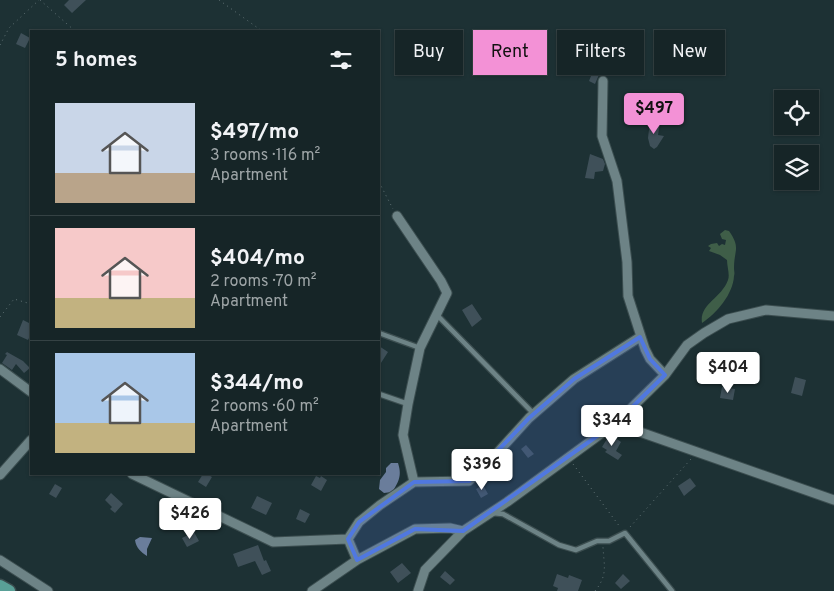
<!DOCTYPE html>
<html lang="en">
<head>
<meta charset="utf-8">
<style>
  body { margin:0; font-family:Overpass,sans-serif; background:#233133; color:#f1f3f6; height:100vh; display:flex; flex-direction:column; font-size:19px; white-space:nowrap }
  * { box-sizing:border-box; margin:0 }
  p { font-size:16px; color:#9ea5a7 }
  .icon { flex:none; width:28px; height:28px; fill:none; stroke:currentColor; stroke-width:2; stroke-linecap:round; stroke-linejoin:round }
  .map { position:relative; flex:1; overflow:hidden }
  .panel { position:absolute; left:30px; top:30px; width:350px; height:445px; display:flex; flex-direction:column; background:#162527; border-radius:0px; box-shadow:0 1px 4px #0004,0 0 0 1px #354244 }
  .panel>* { flex:none }
  .hud { position:absolute; left:395px; top:30px; width:364px; height:45px; display:flex; gap:10px }
  .controls { position:absolute; left:774px; top:90px; display:grid; gap:10px }
  .controls a { display:grid; place-items:center; width:45px; height:45px; border-radius:0px; background:#162527; box-shadow:0 1px 4px #0004,0 0 0 1px #354244; font-size:25px }
  .price { position:absolute; translate:-50% -42px; padding:0 11px; border-radius:5px; background:#fff; color:#222; font-size:16px; line-height:32px; filter:drop-shadow(0 1px 2px #0008) }
  .price::after { content:''; position:absolute; left:50%; top:30px; width:15px; height:11px; margin-left:-8px; background:inherit; clip-path:polygon(0 0,100% 0,50% 100%) }
  .price.active { background:#f391d6; color:#111 }
  ul { padding:0; list-style:none }
  li { display:flex; align-items:center; gap:15px; height:125px; padding:0 25px }
  li+li { border-top:1px solid #354244 }
  li span { display:grid; place-items:center; flex:none; width:140px; height:100px; border-radius:0px; color:#555 }
  li>.icon { margin-inline-start:auto }
  span .icon { width:60px; height:60px; fill:#fffc; stroke-width:1 }
  li b { font-size:21px }
  h2 { display:flex; justify-content:space-between; align-items:center; height:60px; padding:0 25px; font-size:21px }
  .tag { padding:0 18px; border-radius:0px; background:#162527; box-shadow:0 1px 4px #0004,0 0 0 1px #354244; font-size:18px; line-height:45px }
  .tag.active { background:#f391d6; color:#111 }
  .map>svg:first-child { display:block }
  .forest { fill:#3f5e48 }
  .water { fill:#6a7d9b }
  .building { fill:#3f5059 }
  .lines { fill:none; stroke-linecap:round; stroke-linejoin:round }
  .lane-casing { stroke:#3c4e50; stroke-width:7 }
  .street-casing { stroke:#3c4e50; stroke-width:11 }
  .primary-casing { stroke:#3c4e50; stroke-width:15 }
  .path { stroke:#627376; stroke-width:1; stroke-dasharray:1 4; stroke-linecap:butt }
  .lane { stroke:#6d8386; stroke-width:4.5 }
  .street { stroke:#6d8386; stroke-width:9 }
  .primary { stroke:#59a097; stroke-width:12 }
  .marked { fill:#5078e0; fill-opacity:0.2; stroke:#5078e0; stroke-width:4; stroke-linejoin:round }
</style>
</head>
<body>
<div class="map">
<svg width="834" height="591" viewBox="0 0 834 591">
  <rect width="100%" height="100%" fill="#1d3134"/>
  <path class="forest" d="M 725,230 L 729,231 C 741,248 734,250 734,268 C 734,271 735,273 734,276 C 733,294 717,313 702,323 C 699,304 721,299 728,280 C 730,275 727,266 727,260 L 720,255 L 709,251 L 711,248 L 708,246 L 711,244 L 717,243 L 719,246 L 722,244 L 725,245 L 726,240 L 722,239 L 720,234 Z"/>
  <path class="water" d="M 391,463 L 398,463 C 402,475 399,482 392,492 L 384,493 L 379,489 L 380,480 L 386,472 L 386,468 Z
    M 140,537 L 152,538 L 147,549 L 147,556 C 141,552 136,548 135,540 Z"/>
  <path class="building" d="M 69,0 L 86,0 L 72,13 L 64,5 Z
    M 21,33 L 30,38 L 25,48 L 16,44 Z
    M 626,45 L 639,48 L 637,55 L 624,52 Z
    M 598,54 L 611,57 L 608,71 L 601,70 L 595,84 L 589,81 L 597,61 Z
    M 650,121 L 660,122 L 658,135 L 664,136 L 657,147 L 654,149 L 650,146 L 648,138 Z
    M 590,154 L 603,159 L 605,164 L 603,171 L 595,172 L 594,179 L 585,178 Z
    M 472,304 L 482,319 L 472,327 L 462,310 Z
    M 23,320 L 31,324 L 31,334 L 28,340 L 17,335 Z
    M 379,346 L 388,352 L 379,366 Z
    M 7,352 L 23,361 L 30,368 L 24,373 L 16,364 L 12,370 L 2,363 L 7,355 L 5,354 Z
    M 795,377 L 806,380 L 802,396 L 791,393 Z
    M 722,387 L 735,389 L 733,400 L 720,398 Z
    M 610,434 L 621,442 L 616,451 L 622,455 L 618,460 L 605,452 L 607,450 L 602,447 Z
    M 526,445 L 534,454 L 528,458 L 521,449 Z
    M 203,474 L 207,474 L 212,477 L 206,487 L 198,482 Z
    M 316,476 L 320,478 L 321,476 L 327,480 L 321,491 L 311,485 Z
    M 690,478 L 696,486 L 684,496 L 678,486 Z
    M 55,484 L 62,488 L 56,498 L 49,494 Z
    M 483,485 L 488,494 L 481,498 L 476,489 Z
    M 111,493 L 123,504 L 115,513 L 110,509 L 112,507 L 105,500 Z
    M 257,496 L 272,503 L 266,515 L 251,508 Z
    M 300,509 L 310,514 L 305,523 L 296,519 Z
    M 194,532 L 199,541 L 187,547 L 182,538 Z
    M 258,545 L 264,561 L 266,560 L 271,571 L 262,575 L 255,561 L 238,567 L 233,554 Z
    M 402,563 L 411,573 L 398,583 L 390,572 Z
    M 445,571 L 455,580 L 450,585 L 440,577 Z
    M 557,574 L 568,578 L 569,575 L 582,580 L 578,591 L 557,591 L 558,588 L 553,586 Z
    M 623,574 L 630,581 L 621,589 L 615,583 Z"/>
  <g class="lines">
    <defs>
      <path id="lane" d="M 437,315 L 534,414
        M 379,333 L 420,348
        M 379,394 L 408,404
        M 492,513 L 503,514 L 559,545 L 576,550 L 597,541 L 609,541 L 625,533 L 672,591"/>
      <path id="street" d="M 603,81 L 602,136 L 617,181 L 627,262 L 628,296 L 645,349 L 650,359 L 665,375
        M 397,216 L 441,281 L 447,293 L 420,348 L 408,404 L 403,435 L 414,482
        M 0,369 L 31,392
        M 617,422 L 640,432 L 834,500
        M 132,474 L 273,542 L 348,539 L 357,560
        M 0,475 L 31,440
        M 348,539 L 359,522 L 380,505 L 414,482 L 469,481 L 489,462 L 529,418 L 574,379 L 640,337
        M 0,560 L 48,591
        M 312,591 L 357,560 L 415,529 L 450,528 L 463,531 L 507,502 L 617,422 L 665,375 L 687,345 L 704,333 L 728,319 L 766,310 L 834,316
        M 418,591 L 425,570 L 463,531"/>
      <path id="primary" d="M 0,586 L 9,591"/>
    </defs>
    <use href="#lane" class="lane-casing"/>
    <use href="#street" class="street-casing"/>
    <use href="#primary" class="primary-casing"/>
    <path class="path" d="M 40,0 L 75,31
      M 219,0 L 262,31
      M 0,45 L 9,28 L 39,0
      M 379,182 L 393,209
      M 0,317 L 14,299 L 31,304
      M 573,464 L 620,527
      M 630,527 L 691,459
      M 595,591 C 608,575 604,566 603,547"/>
    <use href="#lane" class="lane"/>
    <use href="#street" class="street"/>
    <use href="#primary" class="primary"/>
  </g>
  <path class="marked" d="M 640,337 L 650,359 L 665,375 L 617,422 L 463,531 L 415,529 L 357,560 L 348,539 L 359,522 L 414,482 L 469,481 L 529,418 L 574,379 Z"/>
</svg>
<div class="controls">
<a><svg class="icon" aria-label="locate" viewBox="0 0 24 24"><circle cx="12" cy="12" r="6"/><path d="M12 2v4M12 18v4M2 12h4M18 12h4"/></svg></a>
<a><svg class="icon" aria-label="layers" viewBox="0 0 24 24"><path d="M12 4l9 5-9 5-9-5zM3 14l9 5 9-5"/></svg></a>
</div>
<b class="price active" style="left:654px;top:135px">$497</b>
<b class="price" style="left:728px;top:394px">$404</b>
<b class="price" style="left:612px;top:447px">$344</b>
<b class="price" style="left:482px;top:491px">$396</b>
<b class="price" style="left:190px;top:540px">$426</b>
<div class="hud">
<a class="tag">Buy</a>
<a class="tag active">Rent</a>
<a class="tag">Filters</a>
<a class="tag">New</a>
</div>
<section class="panel">
<h2>5 homes<svg class="icon" aria-label="filters" viewBox="0 0 24 24"><path d="M4 7h16M4 17h16"/><circle cx="9" cy="7" r="2"/><circle cx="15" cy="17" r="2"/></svg></h2>
<ul>
<li><span style="background:linear-gradient(#c9d6e8 70%,#b9a48a 0)"><svg class="icon" aria-label="home" viewBox="0 0 24 24"><path d="M3 11l9-7 9 7M6 9v11h12V9"/></svg></span><div><b>$497/mo</b><p>3 rooms · 116 m²</p><p>Apartment</p></div></li>
<li><span style="background:linear-gradient(#f6c9c9 70%,#c2b280 0)"><svg class="icon" aria-label="home" viewBox="0 0 24 24"><path d="M3 11l9-7 9 7M6 9v11h12V9"/></svg></span><div><b>$404/mo</b><p>2 rooms · 70 m²</p><p>Apartment</p></div></li>
<li><span style="background:linear-gradient(#a9c7e8 70%,#c2b280 0)"><svg class="icon" aria-label="home" viewBox="0 0 24 24"><path d="M3 11l9-7 9 7M6 9v11h12V9"/></svg></span><div><b>$344/mo</b><p>2 rooms · 60 m²</p><p>Apartment</p></div></li>
</ul>
</section>
</div>
</body>
</html>
